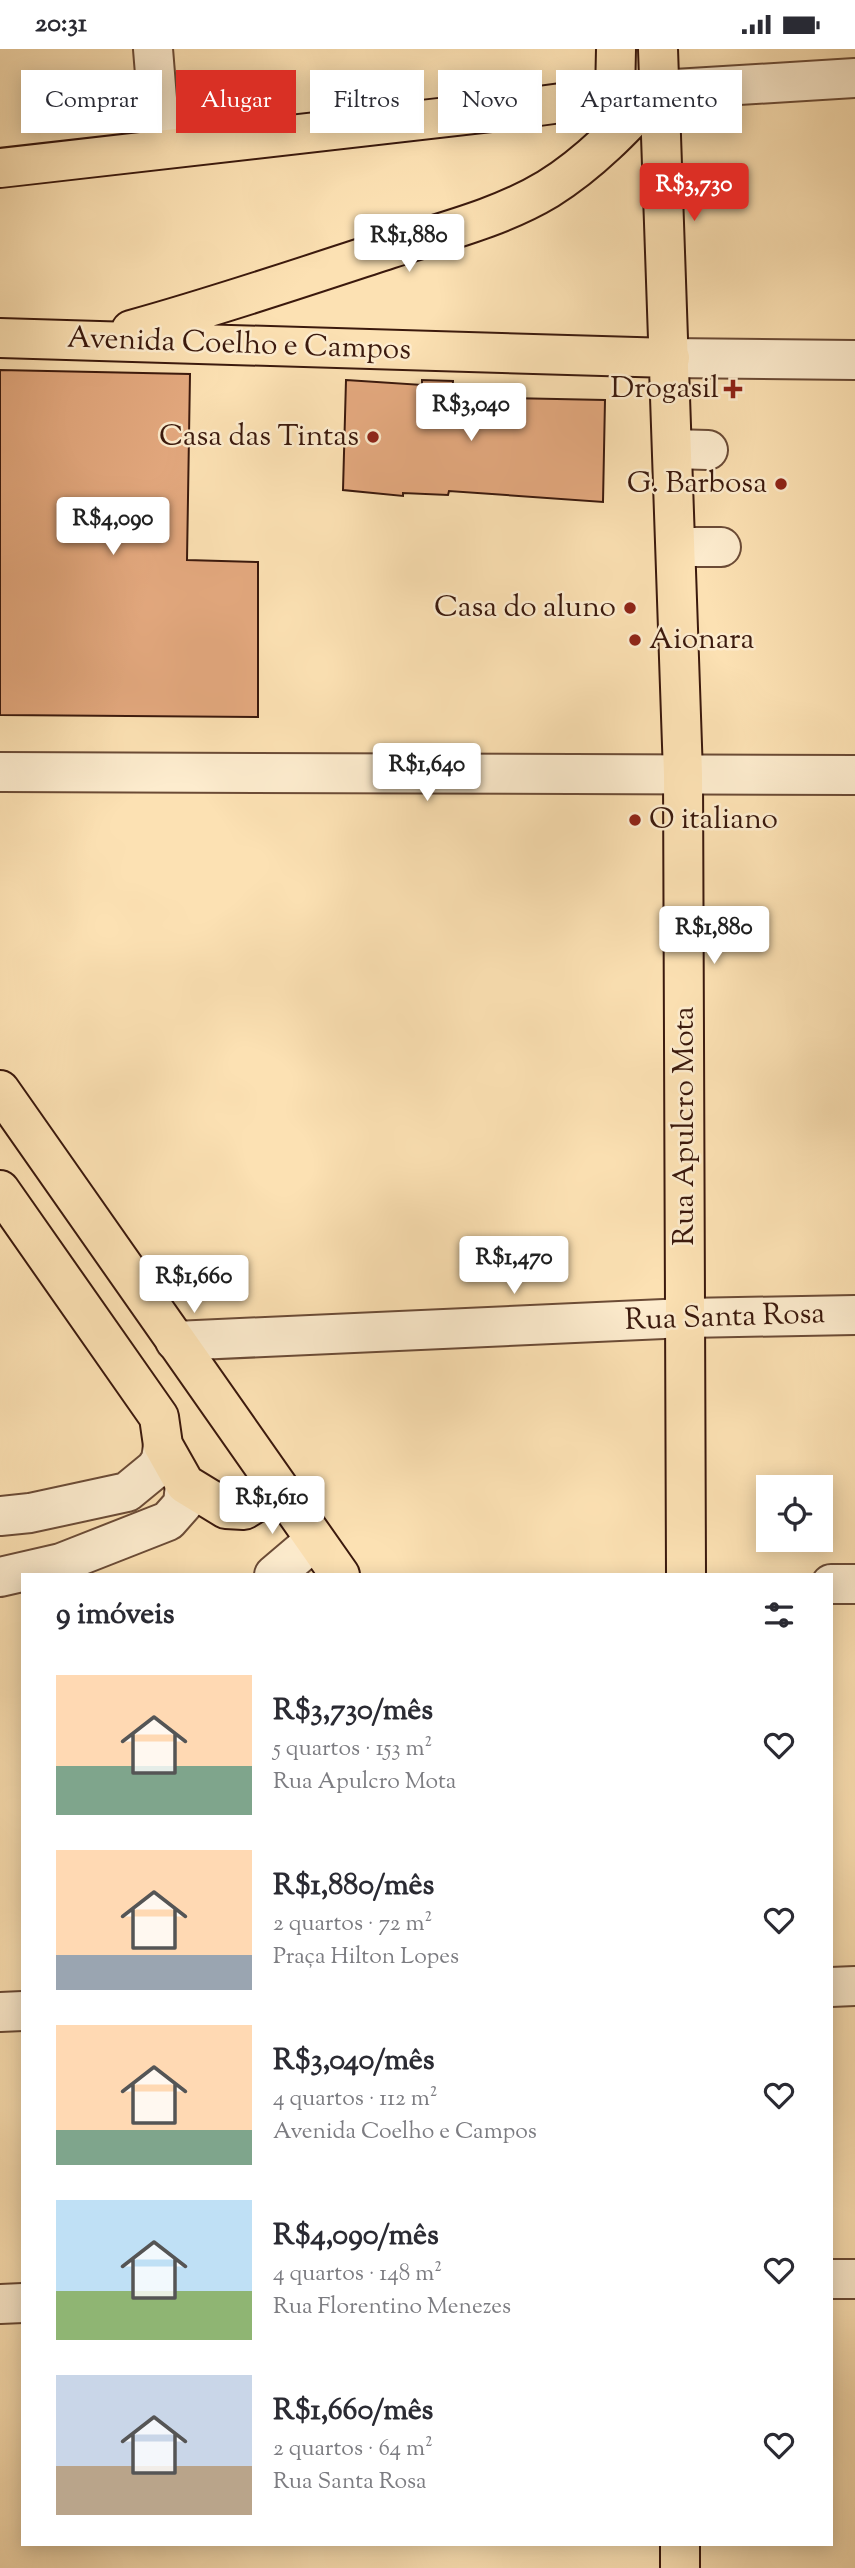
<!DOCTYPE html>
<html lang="pt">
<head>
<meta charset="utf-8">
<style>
  body { margin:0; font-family:"Sorts Mill Goudy",serif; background:#f2f2f3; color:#2b2b33; height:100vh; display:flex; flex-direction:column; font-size:26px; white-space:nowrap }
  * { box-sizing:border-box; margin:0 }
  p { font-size:23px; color:#7c7c81 }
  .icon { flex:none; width:38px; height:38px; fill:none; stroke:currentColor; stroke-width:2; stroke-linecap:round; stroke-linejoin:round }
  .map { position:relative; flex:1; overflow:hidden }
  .details { position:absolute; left:21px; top:1524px; width:812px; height:973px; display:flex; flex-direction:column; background:#fff; border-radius:0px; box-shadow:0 4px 18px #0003 }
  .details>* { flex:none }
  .guide { position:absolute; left:21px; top:21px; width:814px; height:63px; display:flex; gap:14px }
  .buttons { position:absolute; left:756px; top:1426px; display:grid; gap:14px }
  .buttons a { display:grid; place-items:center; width:77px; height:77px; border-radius:0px; background:#fff; box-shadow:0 4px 18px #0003; font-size:35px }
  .price { position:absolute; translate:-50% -60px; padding:0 16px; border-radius:7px; background:#fff; color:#222; font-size:23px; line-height:46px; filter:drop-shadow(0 2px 4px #0008) }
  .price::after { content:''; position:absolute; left:50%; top:42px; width:21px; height:16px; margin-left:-10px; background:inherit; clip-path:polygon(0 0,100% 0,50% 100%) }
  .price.current { background:#d93025; color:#fff }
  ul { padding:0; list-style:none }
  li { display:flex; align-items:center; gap:21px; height:175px; padding:0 35px }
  li span { display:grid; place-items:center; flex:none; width:196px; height:140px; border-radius:0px; color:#555 }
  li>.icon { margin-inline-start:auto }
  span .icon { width:84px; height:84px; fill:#fffc; stroke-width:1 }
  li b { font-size:30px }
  h2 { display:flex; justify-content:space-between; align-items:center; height:84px; padding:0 35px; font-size:30px }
  .chip { padding:0 24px; border-radius:0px; background:#fff; box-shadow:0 4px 18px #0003; font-size:24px; line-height:63px }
  .chip.current { background:#d93025; color:#fff }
  .status { display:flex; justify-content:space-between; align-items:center; height:49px; padding:0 35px; background:#fff; direction:ltr }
  .status svg { height:19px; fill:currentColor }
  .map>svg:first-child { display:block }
  .building { fill:#e4a97f; stroke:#3b190d; stroke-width:2 }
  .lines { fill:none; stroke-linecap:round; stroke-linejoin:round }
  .minor-casing { stroke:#6b4b36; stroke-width:42 }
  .major-casing { stroke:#3b190d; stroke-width:42 }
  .minor { stroke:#fdecce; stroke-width:38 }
  .major { stroke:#fce1b3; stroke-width:38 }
  .poi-dot { fill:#8f2418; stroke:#fdecce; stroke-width:2.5 }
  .labels { text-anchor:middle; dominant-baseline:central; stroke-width:5; stroke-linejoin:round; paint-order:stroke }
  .street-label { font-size:30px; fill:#3b190d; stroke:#fdecce }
  .poi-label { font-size:30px; fill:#3b190d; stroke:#fdecce; text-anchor:end }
</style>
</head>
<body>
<div class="status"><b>20:31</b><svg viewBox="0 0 49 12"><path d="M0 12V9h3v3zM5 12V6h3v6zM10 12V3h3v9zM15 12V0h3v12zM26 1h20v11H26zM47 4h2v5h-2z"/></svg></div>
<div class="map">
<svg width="855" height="2519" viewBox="0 0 855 2519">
  <rect width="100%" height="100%" fill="#fce1b3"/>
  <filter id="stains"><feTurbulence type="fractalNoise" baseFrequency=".00286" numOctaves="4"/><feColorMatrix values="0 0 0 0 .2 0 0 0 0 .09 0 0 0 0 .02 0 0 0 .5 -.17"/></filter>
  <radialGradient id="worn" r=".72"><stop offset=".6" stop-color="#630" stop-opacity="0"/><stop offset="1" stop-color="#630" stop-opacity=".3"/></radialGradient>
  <path class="building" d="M 0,321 L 190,325 L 187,511 L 258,513 L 258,668 L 0,666 Z
    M 346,331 L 422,336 L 422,331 L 453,332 L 452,348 L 605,351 L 603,453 L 449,442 L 448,446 L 403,444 L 403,447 L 343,441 Z"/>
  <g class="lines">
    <defs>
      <path id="minor" d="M 153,0 L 161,99
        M 658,41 L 855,29
        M 670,309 L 855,311
        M 673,400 L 708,401
        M 676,498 L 721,498
        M 0,723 L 855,726
        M 175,1292 L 686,1269 L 855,1266
        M 0,1467 L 30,1464 L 127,1443 L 155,1420 L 161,1411 L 163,1396
        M 274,1526 L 314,1492
        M 0,1528 L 61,1514 L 168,1472 L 183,1455 L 185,1435
        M 831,1535 L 855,1535
        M 831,1938 L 855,1937
        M 0,1963 L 23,1962
        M 831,2230 L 855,2230
        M 0,2255 L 23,2254"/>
      <path id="major" d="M 658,0 L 683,725 L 686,1526
        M 615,47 L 616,0
        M 0,119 L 509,61 L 658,41
        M 131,281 C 218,257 303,228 389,200 C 442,183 500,169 548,140 C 590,114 625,77 658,41
        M 0,289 L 670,309
        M 0,1041 L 340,1526
        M 0,1141 L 159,1368 L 163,1396 L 185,1435 L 226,1460 L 244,1461 L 278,1440
        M 680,2519 L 680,2496"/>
    </defs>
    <use href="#minor" class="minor-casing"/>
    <use href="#major" class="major-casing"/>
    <use href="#minor" class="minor"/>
    <use href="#major" class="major"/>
  </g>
  <g class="poi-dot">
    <path d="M729.5 329.5h7v7h7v7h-7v7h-7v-7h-7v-7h7z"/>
    <circle cx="373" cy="388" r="7"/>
    <circle cx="781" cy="435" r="7"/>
    <circle cx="630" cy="559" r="7"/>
    <circle cx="635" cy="591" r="7"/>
    <circle cx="635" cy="771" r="7"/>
  </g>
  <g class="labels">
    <g class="street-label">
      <text transform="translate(239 296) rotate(2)">Avenida Coelho e Campos</text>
      <text transform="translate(685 1077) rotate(-90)">Rua Apulcro Mota</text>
      <text transform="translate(725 1269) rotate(-2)">Rua Santa Rosa</text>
    </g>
    <g class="poi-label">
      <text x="719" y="340">Drogasil</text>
      <text x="359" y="388">Casa das Tintas</text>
      <text x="767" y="435">G. Barbosa</text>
      <text x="616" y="559">Casa do aluno</text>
      <text x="649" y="591" text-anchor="start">Aionara</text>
      <text x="649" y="771" text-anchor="start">O italiano</text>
    </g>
  </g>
  <rect width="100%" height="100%" filter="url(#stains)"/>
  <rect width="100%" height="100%" fill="url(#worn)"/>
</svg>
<div class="buttons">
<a><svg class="icon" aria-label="locate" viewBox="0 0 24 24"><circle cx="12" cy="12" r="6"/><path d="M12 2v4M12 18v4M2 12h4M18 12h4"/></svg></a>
</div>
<b class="price current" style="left:694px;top:174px">R$3,730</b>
<b class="price" style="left:409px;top:225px">R$1,880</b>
<b class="price" style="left:471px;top:394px">R$3,040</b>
<b class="price" style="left:113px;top:508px">R$4,090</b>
<b class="price" style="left:427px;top:754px">R$1,640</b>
<b class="price" style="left:714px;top:917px">R$1,880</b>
<b class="price" style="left:514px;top:1247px">R$1,470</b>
<b class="price" style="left:194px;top:1266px">R$1,660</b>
<b class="price" style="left:272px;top:1487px">R$1,610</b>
<div class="guide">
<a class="chip">Comprar</a>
<a class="chip current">Alugar</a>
<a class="chip">Filtros</a>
<a class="chip">Novo</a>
<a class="chip">Apartamento</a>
</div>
<section class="details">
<h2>9 imóveis<svg class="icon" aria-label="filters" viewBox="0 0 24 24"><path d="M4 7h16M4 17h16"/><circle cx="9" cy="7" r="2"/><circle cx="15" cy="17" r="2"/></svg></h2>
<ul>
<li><span style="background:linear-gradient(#ffd9b3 65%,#7fa58c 0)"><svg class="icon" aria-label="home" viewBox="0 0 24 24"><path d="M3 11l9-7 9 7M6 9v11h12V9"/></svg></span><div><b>R$3,730/mês</b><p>5 quartos · 153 m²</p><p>Rua Apulcro Mota</p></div><svg class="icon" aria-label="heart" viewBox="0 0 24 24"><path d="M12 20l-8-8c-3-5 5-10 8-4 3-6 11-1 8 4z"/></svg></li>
<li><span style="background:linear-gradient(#ffd9b3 75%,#9aa5b1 0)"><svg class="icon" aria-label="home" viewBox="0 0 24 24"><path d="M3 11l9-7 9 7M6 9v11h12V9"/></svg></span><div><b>R$1,880/mês</b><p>2 quartos · 72 m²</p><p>Praça Hilton Lopes</p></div><svg class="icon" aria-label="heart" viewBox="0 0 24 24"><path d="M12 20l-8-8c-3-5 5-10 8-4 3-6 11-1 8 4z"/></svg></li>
<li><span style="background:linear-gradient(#ffd9b3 75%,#7fa58c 0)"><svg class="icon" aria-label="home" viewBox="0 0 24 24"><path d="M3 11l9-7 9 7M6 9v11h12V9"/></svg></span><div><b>R$3,040/mês</b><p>4 quartos · 112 m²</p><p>Avenida Coelho e Campos</p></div><svg class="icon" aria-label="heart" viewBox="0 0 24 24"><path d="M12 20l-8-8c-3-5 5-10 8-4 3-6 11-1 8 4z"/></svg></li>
<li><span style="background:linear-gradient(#bfe0f5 65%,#8fb573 0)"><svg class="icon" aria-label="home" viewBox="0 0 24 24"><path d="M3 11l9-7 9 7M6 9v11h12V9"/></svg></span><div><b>R$4,090/mês</b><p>4 quartos · 148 m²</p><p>Rua Florentino Menezes</p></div><svg class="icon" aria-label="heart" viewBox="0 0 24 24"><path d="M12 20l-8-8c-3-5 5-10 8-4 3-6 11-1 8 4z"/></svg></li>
<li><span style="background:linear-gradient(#c9d6e8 65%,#b9a48a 0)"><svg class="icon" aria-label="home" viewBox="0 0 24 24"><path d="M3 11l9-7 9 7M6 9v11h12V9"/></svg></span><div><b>R$1,660/mês</b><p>2 quartos · 64 m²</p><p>Rua Santa Rosa</p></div><svg class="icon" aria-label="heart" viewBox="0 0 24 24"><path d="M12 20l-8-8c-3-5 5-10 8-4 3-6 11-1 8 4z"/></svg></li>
</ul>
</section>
</div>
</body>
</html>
